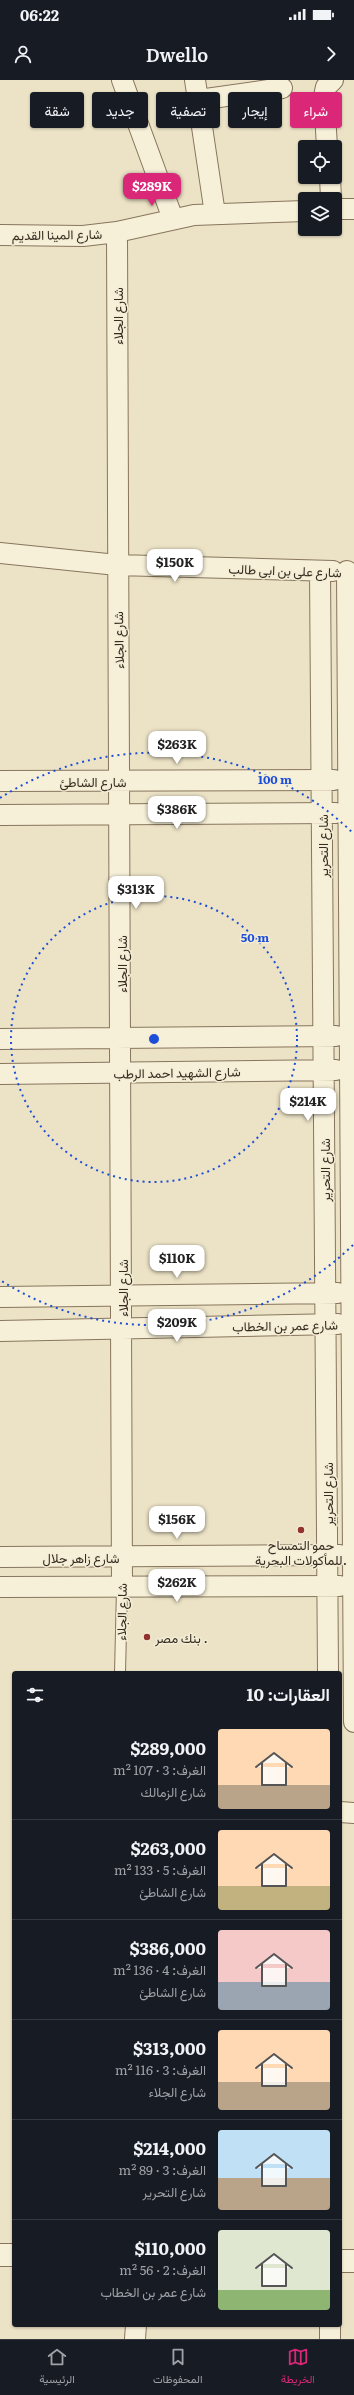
<!DOCTYPE html>
<html lang="ar">
<head>
<meta charset="utf-8">
<style>
  body { margin:0; font-family:Literata,Vazirmatn,serif; background:#242831; color:#f1f3f6; direction:rtl; height:100vh; display:flex; flex-direction:column; font-size:15px; white-space:nowrap }
  * { box-sizing:border-box; margin:0 }
  p { font-size:13px; color:#9ea1a6 }
  .icon { flex:none; width:22px; height:22px; fill:none; stroke:currentColor; stroke-width:2; stroke-linecap:round; stroke-linejoin:round }
  .map { position:relative; flex:1; overflow:hidden; direction:ltr }
  .side { position:absolute; left:12px; top:1591px; width:330px; height:656px; display:flex; flex-direction:column; background:#171b24; border-radius:4px; box-shadow:0 1px 3px #0004; direction:rtl }
  .side>* { flex:none }
  .banner { position:absolute; left:12px; top:12px; width:330px; height:36px; direction:rtl; display:flex; gap:8px }
  .tools { position:absolute; left:298px; top:60px; display:grid; gap:8px }
  .tools a { display:grid; place-items:center; width:44px; height:44px; border-radius:4px; background:#171b24; box-shadow:0 1px 3px #0004; font-size:20px }
  .price { position:absolute; translate:-50% -34px; padding:0 9px; border-radius:8px; background:#fff; color:#222; font-size:13px; line-height:26px; filter:drop-shadow(0 1px 2px #0008) }
  .price::after { content:''; position:absolute; left:50%; top:24px; width:12px; height:9px; margin-left:-6px; background:inherit; clip-path:polygon(0 0,100% 0,50% 100%) }
  .price.selected { background:#db2777; color:#fff }
  ul { padding:0; list-style:none }
  li { display:flex; align-items:center; gap:12px; height:100px; padding:0 12px }
  li+li { border-top:1px solid #363941 }
  li span { display:grid; place-items:center; flex:none; width:112px; height:80px; border-radius:4px; color:#555 }
  li>.icon { margin-inline-start:auto }
  span .icon { width:48px; height:48px; fill:#fffc; stroke-width:1 }
  li b { font-size:17px }
  h2 { display:flex; justify-content:space-between; align-items:center; height:48px; padding:0 12px; font-size:17px }
  .chip { padding:0 14px; border-radius:4px; background:#171b24; box-shadow:0 1px 3px #0004; font-size:14px; line-height:36px }
  .chip.selected { background:#db2777; color:#fff }
  .status { display:flex; justify-content:space-between; align-items:center; height:28px; padding:0 20px; background:#171b24; direction:ltr }
  .status svg { height:11px; fill:currentColor }
  header { display:flex; justify-content:space-between; align-items:center; height:52px; padding:0 12px; background:#171b24; font-size:18px; font-weight:600 }
  .dock { display:flex; justify-content:space-around; align-items:center; height:56px; border-top:1px solid #363941; background:#171b24; font-size:11px; color:#9ea1a6 }
  .dock a { display:grid; justify-items:center; gap:2px }
  .dock .selected { color:#db2777 }
  .map>svg:first-child { display:block }
  .lines { fill:none; stroke-linecap:round; stroke-linejoin:round }
  .service-casing { stroke:#87755d; stroke-width:12 }
  .minor-casing { stroke:#87755d; stroke-width:22 }
  .tertiary-casing { stroke:#87755d; stroke-width:24 }
  .service { stroke:#f7f0d9; stroke-width:10 }
  .minor { stroke:#f7f0d9; stroke-width:20 }
  .tertiary { stroke:#f7f0d9; stroke-width:22 }
  .ring { fill:none; stroke:#1d4ed8; stroke-width:2; stroke-dasharray:2 4 }
  .poi-dot { fill:#93332f; stroke:#f4edd6; stroke-width:1.5 }
  .labels { text-anchor:middle; dominant-baseline:central; stroke-width:3; stroke-linejoin:round; paint-order:stroke }
  .street-label { font-size:13px; fill:#382c20; stroke:#f4edd6 }
  .poi-label { font-size:13px; fill:#382c20; stroke:#f4edd6 }
  .centre { fill:#1d4ed8; stroke:#f4edd6; stroke-width:2 }
  .ring-label { font-size:12px; text-anchor:middle; font-weight:bold; fill:#1d4ed8; stroke:#f4edd6; stroke-width:3; stroke-linejoin:round; paint-order:stroke }
</style>
</head>
<body>
<div class="status"><b>06:22</b><svg viewBox="0 0 49 12"><path d="M0 12V9h3v3zM5 12V6h3v6zM10 12V3h3v9zM15 12V0h3v12zM26 1h20v11H26zM47 4h2v5h-2z"/></svg></div>
<header><svg class="icon" aria-label="forward" viewBox="0 0 24 24"><path d="M9 5l7 7-7 7"/></svg>Dwello<svg class="icon" aria-label="person" viewBox="0 0 24 24"><circle cx="12" cy="8" r="4"/><path d="M4 21q1-7 8-7t8 7"/></svg></header>
<div class="map">
<svg width="354" height="2259" viewBox="0 0 354 2259">
  <rect width="100%" height="100%" fill="#ece3c6"/>
  <g class="lines">
    <defs>
      <path id="service" d="M 120,1593 L 122,1508"/>
      <path id="minor" d="M 122,0 L 173,139
        M 195,0 L 215,134
        M 199,20 L 282,8
        M 327,67 L 324,16 L 326,7 L 333,0
        M 330,97 L 331,119
        M 335,129 L 354,129
        M 117,152 L 122,1508
        M 0,155 L 83,156 L 117,152 L 194,135 L 305,131
        M 0,473 L 117,485 L 333,491
        M 320,491 L 328,1593
        M 347,491 L 354,1642
        M 0,701 L 334,700
        M 0,735 L 336,733
        M 0,959 L 336,956
        M 0,994 L 336,990
        M 0,1217 L 338,1213
        M 0,1251 L 338,1244
        M 0,1477 L 340,1475
        M 0,1507 L 340,1506
        M 340,1732 L 354,1733
        M 135,2259 L 136,2245
        M 330,2259 L 330,2245"/>
      <path id="tertiary" d="M 0,2175 L 14,2175
        M 340,2181 L 354,2181"/>
    </defs>
    <use href="#service" class="service-casing"/>
    <use href="#minor" class="minor-casing"/>
    <use href="#tertiary" class="tertiary-casing"/>
    <use href="#service" class="service"/>
    <use href="#minor" class="minor"/>
    <use href="#tertiary" class="tertiary"/>
  </g>
  <g class="ring">
    <circle cx="154" cy="959" r="143"/>
    <path d="M353 1165A286 286 0 0 1 0 1200M0 718A286 286 0 0 1 353 753"/>
  </g>
  <g class="poi-dot">
    <circle cx="301" cy="1450" r="4"/>
    <circle cx="147" cy="1557" r="4"/>
  </g>
  <g class="labels">
    <g class="street-label">
      <text transform="translate(57 154) rotate(-1)">شارع المينا القديم</text>
      <text transform="translate(117 236) rotate(-90)">شارع الجلاء</text>
      <text transform="translate(285 490) rotate(2)">شارع على بن ابى طالب</text>
      <text transform="translate(118 560) rotate(-91)">شارع الجلاء</text>
      <text x="93" y="701">شارع الشاطئ</text>
      <text transform="translate(322 766) rotate(-90)">شارع التحرير</text>
      <text transform="translate(121 884) rotate(-90)">شارع الجلاء</text>
      <text transform="translate(177 992) rotate(-1)">شارع الشهيد احمد الرطب</text>
      <text transform="translate(324 1090) rotate(-90)">شارع التحرير</text>
      <text transform="translate(122 1208) rotate(-90)">شارع الجلاء</text>
      <text transform="translate(285 1245) rotate(-1)">شارع عمر بن الخطاب</text>
      <text transform="translate(327 1414) rotate(-90)">شارع التحرير</text>
      <text x="81" y="1477">شارع زاهر جلال</text>
      <text transform="translate(121 1532) rotate(-89)">شارع الجلاء</text>
    </g>
    <g class="poi-label">
      <text x="301" y="1464">حمو التمساح<tspan x="301" dy="15">للمأكولات البحرية.</tspan></text>
      <text x="155" y="1557" text-anchor="start">بنك مصر .</text>
    </g>
  </g>
  <circle cx="154" cy="959" r="6" class="centre"/>
  <g class="ring-label">
    <text x="275" y="704">100 m</text>
    <text x="255" y="862">50 m</text>
  </g>
</svg>
<div class="tools">
<a><svg class="icon" aria-label="locate" viewBox="0 0 24 24"><circle cx="12" cy="12" r="6"/><path d="M12 2v4M12 18v4M2 12h4M18 12h4"/></svg></a>
<a><svg class="icon" aria-label="layers" viewBox="0 0 24 24"><path d="M12 4l9 5-9 5-9-5zM3 14l9 5 9-5"/></svg></a>
</div>
<b class="price selected" style="left:152px;top:127px">$289K</b>
<b class="price" style="left:175px;top:503px">$150K</b>
<b class="price" style="left:177px;top:685px">$263K</b>
<b class="price" style="left:177px;top:750px">$386K</b>
<b class="price" style="left:136px;top:830px">$313K</b>
<b class="price" style="left:308px;top:1042px">$214K</b>
<b class="price" style="left:177px;top:1199px">$110K</b>
<b class="price" style="left:177px;top:1263px">$209K</b>
<b class="price" style="left:177px;top:1460px">$156K</b>
<b class="price" style="left:177px;top:1523px">$262K</b>
<div class="banner">
<a class="chip selected">شراء</a>
<a class="chip">إيجار</a>
<a class="chip">تصفية</a>
<a class="chip">جديد</a>
<a class="chip">شقة</a>
</div>
<section class="side">
<h2>العقارات: 10<svg class="icon" aria-label="filters" viewBox="0 0 24 24"><path d="M4 7h16M4 17h16"/><circle cx="9" cy="7" r="2"/><circle cx="15" cy="17" r="2"/></svg></h2>
<ul>
<li><span style="background:linear-gradient(#ffd9b3 70%,#b9a48a 0)"><svg class="icon" aria-label="home" viewBox="0 0 24 24"><path d="M3 11l9-7 9 7M6 9v11h12V9"/></svg></span><div><b>$289,000</b><p>الغرف: 3 · 107 m²</p><p>شارع الزمالك</p></div></li>
<li><span style="background:linear-gradient(#ffd9b3 70%,#c2b280 0)"><svg class="icon" aria-label="home" viewBox="0 0 24 24"><path d="M3 11l9-7 9 7M6 9v11h12V9"/></svg></span><div><b>$263,000</b><p>الغرف: 5 · 133 m²</p><p>شارع الشاطئ</p></div></li>
<li><span style="background:linear-gradient(#f6c9c9 65%,#9aa5b1 0)"><svg class="icon" aria-label="home" viewBox="0 0 24 24"><path d="M3 11l9-7 9 7M6 9v11h12V9"/></svg></span><div><b>$386,000</b><p>الغرف: 4 · 136 m²</p><p>شارع الشاطئ</p></div></li>
<li><span style="background:linear-gradient(#ffd9b3 65%,#b9a48a 0)"><svg class="icon" aria-label="home" viewBox="0 0 24 24"><path d="M3 11l9-7 9 7M6 9v11h12V9"/></svg></span><div><b>$313,000</b><p>الغرف: 3 · 116 m²</p><p>شارع الجلاء</p></div></li>
<li><span style="background:linear-gradient(#bfe0f5 60%,#b9a48a 0)"><svg class="icon" aria-label="home" viewBox="0 0 24 24"><path d="M3 11l9-7 9 7M6 9v11h12V9"/></svg></span><div><b>$214,000</b><p>الغرف: 3 · 89 m²</p><p>شارع التحرير</p></div></li>
<li><span style="background:linear-gradient(#dfe7d0 75%,#8fb573 0)"><svg class="icon" aria-label="home" viewBox="0 0 24 24"><path d="M3 11l9-7 9 7M6 9v11h12V9"/></svg></span><div><b>$110,000</b><p>الغرف: 2 · 56 m²</p><p>شارع عمر بن الخطاب</p></div></li>
</ul>
</section>
</div>
<nav class="dock">
<a class="selected"><svg class="icon" aria-label="map" viewBox="0 0 24 24"><path d="M3 6l6-2 6 2 6-2v14l-6 2-6-2-6 2zM9 4v14M15 6v14"/></svg>الخريطة</a>
<a><svg class="icon" aria-label="saved" viewBox="0 0 24 24"><path d="M7 4h10v16l-5-4-5 4z"/></svg>المحفوظات</a>
<a><svg class="icon" aria-label="home" viewBox="0 0 24 24"><path d="M3 11l9-7 9 7M6 9v11h12V9"/></svg>الرئيسية</a>
</nav>
</body>
</html>
